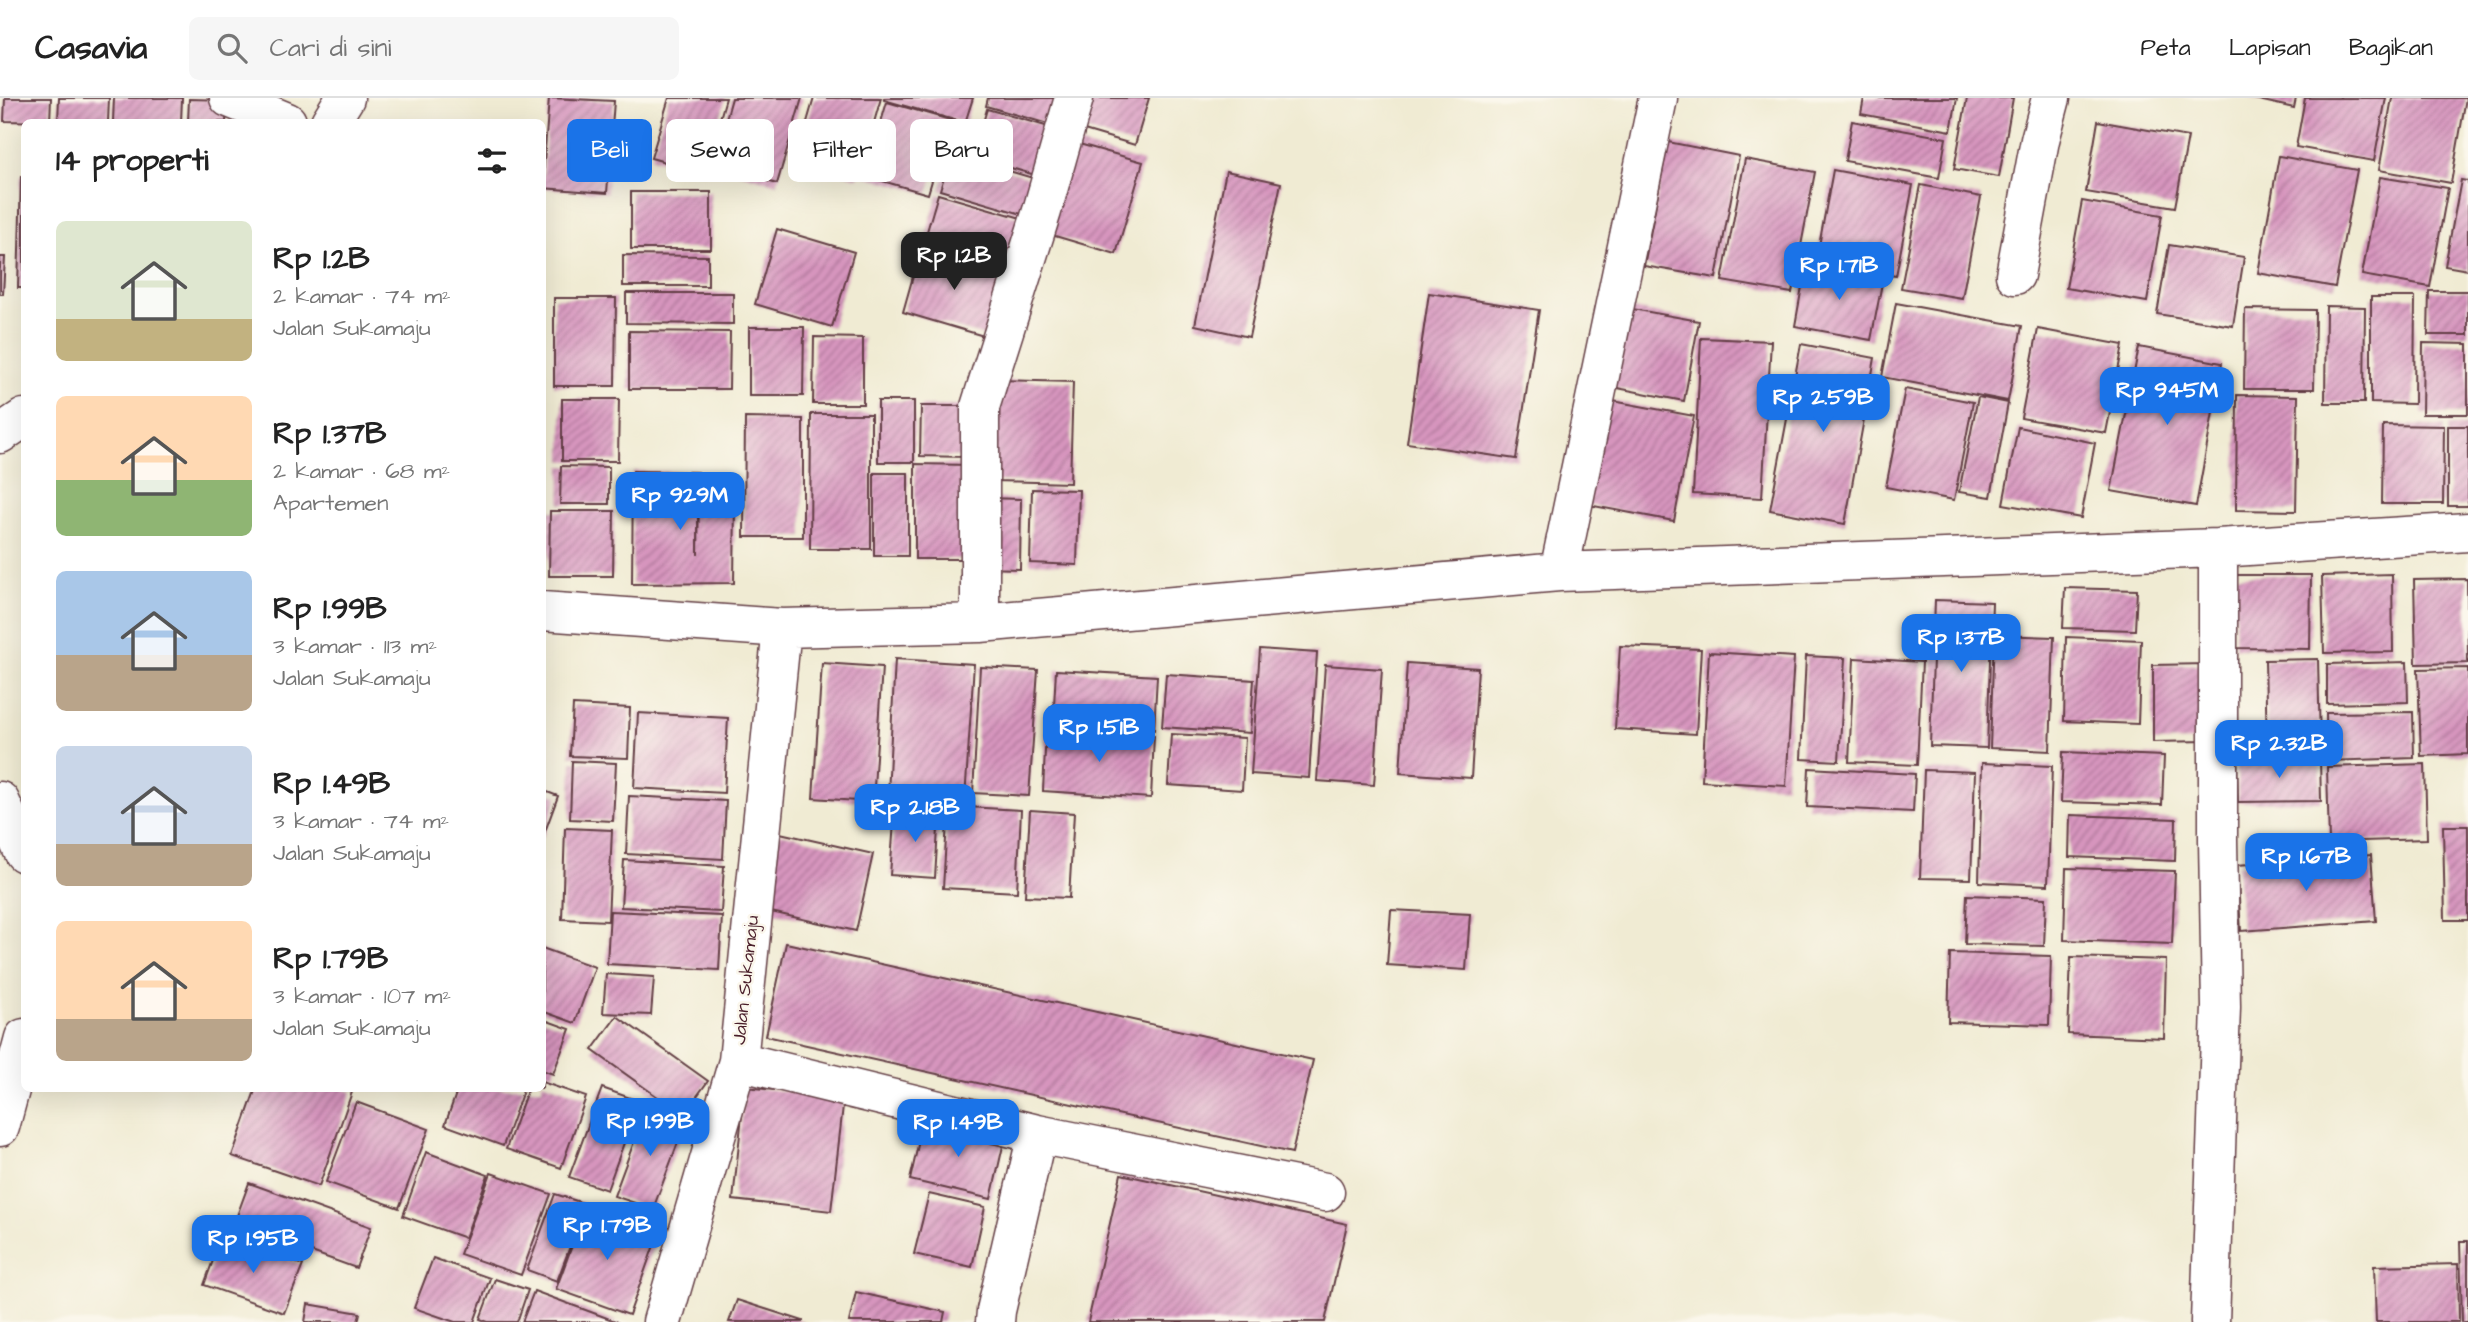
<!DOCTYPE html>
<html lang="id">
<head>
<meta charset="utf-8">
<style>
  body { margin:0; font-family:"Architects Daughter",sans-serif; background:#f6f6f6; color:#222; height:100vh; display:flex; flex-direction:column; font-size:26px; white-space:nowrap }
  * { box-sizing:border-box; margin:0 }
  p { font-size:23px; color:#767676 }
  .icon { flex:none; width:38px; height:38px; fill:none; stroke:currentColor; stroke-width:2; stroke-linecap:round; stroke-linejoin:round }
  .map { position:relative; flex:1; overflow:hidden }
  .panel { position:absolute; left:21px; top:21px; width:525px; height:973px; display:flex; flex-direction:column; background:#fff; border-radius:10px; box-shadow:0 7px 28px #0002 }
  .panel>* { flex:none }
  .hud { position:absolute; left:567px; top:21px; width:665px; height:63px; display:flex; gap:14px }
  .price { position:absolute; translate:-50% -60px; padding:0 16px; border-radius:14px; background:#1a73e8; color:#fff; font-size:23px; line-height:46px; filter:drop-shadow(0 2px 4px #0008) }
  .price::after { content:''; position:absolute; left:50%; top:42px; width:21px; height:16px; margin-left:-10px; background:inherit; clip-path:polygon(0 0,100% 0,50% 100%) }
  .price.on { background:#222; color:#fff }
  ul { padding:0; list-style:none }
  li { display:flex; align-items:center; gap:21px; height:175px; padding:0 35px }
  li span { display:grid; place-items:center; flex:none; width:196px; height:140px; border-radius:10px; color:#555 }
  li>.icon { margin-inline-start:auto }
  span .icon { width:84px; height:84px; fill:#fffc; stroke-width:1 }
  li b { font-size:30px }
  h2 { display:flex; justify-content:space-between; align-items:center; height:84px; padding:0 35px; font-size:30px }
  .tag { padding:0 24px; border-radius:10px; background:#fff; box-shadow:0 7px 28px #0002; font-size:24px; line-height:63px }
  .tag.on { background:#1a73e8; color:#fff }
  header { display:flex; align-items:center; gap:42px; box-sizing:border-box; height:98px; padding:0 35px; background:#fff; border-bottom:2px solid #e0e0e0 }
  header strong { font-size:33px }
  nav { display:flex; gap:38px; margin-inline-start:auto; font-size:24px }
  .search { width:490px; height:63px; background:#f6f6f6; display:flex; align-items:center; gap:18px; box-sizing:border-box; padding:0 24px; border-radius:10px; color:#767676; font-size:26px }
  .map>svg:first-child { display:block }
  .building { fill:url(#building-hatch) }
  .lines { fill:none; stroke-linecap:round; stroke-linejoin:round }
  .minor-casing { stroke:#633e44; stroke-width:41 }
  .minor { stroke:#fff; stroke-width:38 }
  .labels { text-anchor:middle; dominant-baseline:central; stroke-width:5; stroke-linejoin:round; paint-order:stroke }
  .street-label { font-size:19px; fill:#4a1f2b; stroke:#fbf7ec }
</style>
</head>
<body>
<header>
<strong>Casavia</strong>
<div class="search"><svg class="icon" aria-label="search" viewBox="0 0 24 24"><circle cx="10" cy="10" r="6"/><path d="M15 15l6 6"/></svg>Cari di sini</div>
<nav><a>Peta</a><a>Lapisan</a><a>Bagikan</a></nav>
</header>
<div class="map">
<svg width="2468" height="1224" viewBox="0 0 2468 1224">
  <defs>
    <pattern id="building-hatch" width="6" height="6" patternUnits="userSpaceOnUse" patternTransform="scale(1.75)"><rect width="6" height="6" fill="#d795be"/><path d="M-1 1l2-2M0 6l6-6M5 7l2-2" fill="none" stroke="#b0799b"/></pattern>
  </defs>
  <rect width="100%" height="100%" fill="#fbf7ec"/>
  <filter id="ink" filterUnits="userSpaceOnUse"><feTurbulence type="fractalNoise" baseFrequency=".0143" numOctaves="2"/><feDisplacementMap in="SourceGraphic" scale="14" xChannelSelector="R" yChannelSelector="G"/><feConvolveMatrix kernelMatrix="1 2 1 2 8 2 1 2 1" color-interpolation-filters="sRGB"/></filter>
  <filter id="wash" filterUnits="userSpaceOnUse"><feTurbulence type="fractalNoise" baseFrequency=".00686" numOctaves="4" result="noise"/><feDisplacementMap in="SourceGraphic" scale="28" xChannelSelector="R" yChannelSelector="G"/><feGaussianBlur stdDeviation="1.57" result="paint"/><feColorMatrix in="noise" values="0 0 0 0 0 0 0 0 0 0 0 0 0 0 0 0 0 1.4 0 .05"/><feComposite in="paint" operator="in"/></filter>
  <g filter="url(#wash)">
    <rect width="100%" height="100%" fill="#f0ebd3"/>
    <g id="blocks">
      <path class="building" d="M 5,0 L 51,0 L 50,24 L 4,23 Z
        M 59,0 L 109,0 L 108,24 L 58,24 Z
        M 114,0 L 182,0 L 181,24 L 113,24 Z
        M 549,0 L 614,3 L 607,95 L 542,90 Z
        M 669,0 L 726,0 L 704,75 L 651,60 Z
        M 732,0 L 802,0 L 777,86 L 713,67 Z
        M 814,0 L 881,0 L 858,80 L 796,62 Z
        M 884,0 L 973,0 L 965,25 L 884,2 Z
        M 988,0 L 1063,0 L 1055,28 L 986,8 Z
        M 1083,0 L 1149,0 L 1135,47 L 1074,29 Z
        M 1864,0 L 1957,0 L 1951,33 L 1861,16 Z
        M 1967,0 L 2013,0 L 1999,79 L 1954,71 Z
        M 2250,0 L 2296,0 L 2294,10 Z
        M 2305,0 L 2386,0 L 2374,63 L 2296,49 Z
        M 2392,0 L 2466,0 L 2451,85 L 2379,72 Z
        M 189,1 L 227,2 L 226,24 L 188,24 Z
        M 887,4 L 950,22 L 928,96 L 865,78 Z
        M 987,11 L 1056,31 L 1042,79 L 973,59 Z
        M 1852,23 L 1946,40 L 1939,80 L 1845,63 Z
        M 2098,23 L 2188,39 L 2175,109 L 2086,94 Z
        M 1072,44 L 1143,64 L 1116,156 L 1045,135 Z
        M 1668,44 L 1739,58 L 1716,180 L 1644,168 Z
        M 951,56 L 1043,83 L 1032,119 L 940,92 Z
        M 2279,58 L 2357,72 L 2335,189 L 2258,175 Z
        M 1745,61 L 1815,74 L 1792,195 L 1722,183 Z
        M 1833,72 L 1913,87 L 1896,178 L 1816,164 Z
        M 1226,73 L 1281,85 L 1249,239 L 1195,227 Z
        M 21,78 L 24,78 L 24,190 L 18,190 Z
        M 2380,79 L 2448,90 L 2430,189 L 2362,177 Z
        M 2461,82 L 2468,83 L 2468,172 L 2445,168 Z
        M 1921,87 L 1981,99 L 1962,200 L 1901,190 Z
        M 631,94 L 711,94 L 711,151 L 631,151 Z
        M 938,96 L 1021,120 L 1005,171 L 923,147 Z
        M 2082,103 L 2162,117 L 2147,204 L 2066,190 Z
        M 777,131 L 854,154 L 832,229 L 755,206 Z
        M 2169,147 L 2244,159 L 2233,228 L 2157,216 Z
        M 921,150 L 1006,174 L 987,239 L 903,214 Z
        M 623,157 L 708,158 L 708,188 L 623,188 Z
        M 0,159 L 5,159 L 3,196 L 0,196 Z
        M 1806,166 L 1883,180 L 1871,242 L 1795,228 Z
        M 2429,193 L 2468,193 L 2468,237 L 2428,237 Z
        M 626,195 L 733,195 L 733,226 L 626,225 Z
        M 1429,195 L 1539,212 L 1516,361 L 1407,345 Z
        M 2371,199 L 2415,199 L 2414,306 L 2371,305 Z
        M 554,200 L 616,200 L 615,288 L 554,288 Z
        M 1896,205 L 2022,228 L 2008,303 L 1882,279 Z
        M 2326,208 L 2365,209 L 2364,305 L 2325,305 Z
        M 1627,210 L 1699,223 L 1684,303 L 1612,289 Z
        M 2245,211 L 2315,212 L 2314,291 L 2244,291 Z
        M 749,229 L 804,229 L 803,298 L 749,298 Z
        M 2038,231 L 2123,247 L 2106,335 L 2021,320 Z
        M 629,233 L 730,234 L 729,291 L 629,291 Z
        M 814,239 L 863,240 L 863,306 L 813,306 Z
        M 1701,240 L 1771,243 L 1762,400 L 1693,396 Z
        M 2423,245 L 2468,246 L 2468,316 L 2422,316 Z
        M 1801,246 L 1875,260 L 1845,426 L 1770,412 Z
        M 2139,249 L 2222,265 L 2196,408 L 2111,393 Z
        M 997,282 L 1073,284 L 1070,385 L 994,383 Z
        M 1905,291 L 1973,304 L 1954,402 L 1886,389 Z
        M 2237,297 L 2298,298 L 2296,413 L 2236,412 Z
        M 1978,299 L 2008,305 L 1991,399 L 1959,394 Z
        M 562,301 L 619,301 L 618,363 L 562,363 Z
        M 1602,301 L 1694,318 L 1674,423 L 1583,406 Z
        M 878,303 L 914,303 L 914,364 L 878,364 Z
        M 921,308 L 966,308 L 966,359 L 920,358 Z
        M 811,316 L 871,316 L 871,451 L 810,451 Z
        M 745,320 L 803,321 L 803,439 L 744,439 Z
        M 2383,327 L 2444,328 L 2443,406 L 2382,406 Z
        M 2448,328 L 2468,328 L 2468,408 L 2448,408 Z
        M 2018,329 L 2095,345 L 2081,420 L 2003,406 Z
        M 915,366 L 971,367 L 970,461 L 915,461 Z
        M 561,368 L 609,369 L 609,406 L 560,406 Z
        M 633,373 L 698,374 L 698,457 L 699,401 L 735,401 L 734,485 L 632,486 Z
        M 874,375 L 908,375 L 908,458 L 874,458 Z
        M 1032,391 L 1079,392 L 1077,467 L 1030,465 Z
        M 985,400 L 1021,401 L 1020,471 L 983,470 Z
        M 550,413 L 614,413 L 613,478 L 549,478 Z
        M 2392,476 L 2393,554 L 2324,555 L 2322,478 Z
        M 2236,477 L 2311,477 L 2310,551 L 2235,550 Z
        M 2467,481 L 2468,565 L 2416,566 L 2414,482 Z
        M 2065,490 L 2137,492 L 2135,532 L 2063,530 Z
        M 1935,502 L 1992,504 L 1987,650 L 1930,648 Z
        M 1994,537 L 2054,539 L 2050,653 L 1990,650 Z
        M 2066,539 L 2141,542 L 2138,626 L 2064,623 Z
        M 1620,548 L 1701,551 L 1696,636 L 1615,631 Z
        M 1260,551 L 1317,555 L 1309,680 L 1251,676 Z
        M 1709,554 L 1794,559 L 1786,688 L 1702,683 Z
        M 1806,558 L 1845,560 L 1839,663 L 1801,661 Z
        M 1854,560 L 1922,564 L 1917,667 L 1849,664 Z
        M 895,561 L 974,566 L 965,701 L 888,696 Z
        M 2318,561 L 2320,646 L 2267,648 L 2265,562 Z
        M 2407,564 L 2408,604 L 2327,606 L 2327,566 Z
        M 822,565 L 882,569 L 873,704 L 813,700 Z
        M 1407,565 L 1478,570 L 1471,680 L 1400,675 Z
        M 2207,566 L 2208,643 L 2153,644 L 2153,567 Z
        M 1325,567 L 1382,571 L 1374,687 L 1317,683 Z
        M 980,569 L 1038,572 L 1029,698 L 973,695 Z
        M 2468,570 L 2468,656 L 2421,658 L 2418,571 Z
        M 1056,572 L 1157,578 L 1154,632 L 1053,626 Z
        M 1166,576 L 1254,582 L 1250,635 L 1162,629 Z
        M 573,607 L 630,610 L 628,660 L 570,658 Z
        M 2413,614 L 2414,660 L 2327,663 L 2326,615 Z
        M 638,615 L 728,620 L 724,695 L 634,690 Z
        M 1046,632 L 1154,638 L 1151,700 L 1043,693 Z
        M 1171,636 L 1245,640 L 1242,692 L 1168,687 Z
        M 2063,654 L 2164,658 L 2162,707 L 2061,704 Z
        M 2320,660 L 2321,703 L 2238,704 L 2237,662 Z
        M 572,663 L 616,665 L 613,723 L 570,721 Z
        M 1982,665 L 2052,668 L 2048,787 L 1979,784 Z
        M 2425,666 L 2427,741 L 2329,744 L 2327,669 Z
        M 1809,670 L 1915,676 L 1913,714 L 1807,709 Z
        M 1924,672 L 1975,674 L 1971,781 L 1920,780 Z
        M 542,692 L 558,698 L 543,739 L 542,739 Z
        M 629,698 L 726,703 L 723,761 L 626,756 Z
        M 948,708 L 1021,712 L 1017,794 L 943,790 Z
        M 895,711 L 939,714 L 935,780 L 890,777 Z
        M 1030,712 L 1074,715 L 1069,800 L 1025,798 Z
        M 2070,717 L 2176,721 L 2175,763 L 2069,759 Z
        M 2443,728 L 2468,728 L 2468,822 L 2445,822 Z
        M 565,730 L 612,732 L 608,823 L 562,821 Z
        M 780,735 L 873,756 L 856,833 L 762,812 Z
        M 2371,757 L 2376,823 L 2241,833 L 2237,767 Z
        M 624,762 L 724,768 L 721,814 L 621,809 Z
        M 2066,770 L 2175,773 L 2172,846 L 2064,842 Z
        M 1967,797 L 2046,800 L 2044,848 L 1965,846 Z
        M 1391,812 L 1470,816 L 1466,872 L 1387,867 Z
        M 610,813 L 722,818 L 719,872 L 607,866 Z
        M 786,845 L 1313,962 L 1292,1055 L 766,938 Z
        M 542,850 L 595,869 L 575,925 L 542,913 Z
        M 1950,855 L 2051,858 L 2049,927 L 1948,924 Z
        M 2071,859 L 2166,862 L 2164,940 L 2068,936 Z
        M 606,876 L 654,879 L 651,917 L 603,915 Z
        M 617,918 L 708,983 L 683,1017 L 592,952 Z
        M 542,921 L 570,931 L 553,976 L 542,972 Z
        M 542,984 L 586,999 L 561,1070 L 506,1051 L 528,990 L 542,990 Z
        M 745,989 L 844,999 L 831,1113 L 733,1102 Z
        M 256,990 L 341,990 L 352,994 L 319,1088 L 232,1058 Z
        M 458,990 L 524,990 L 503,1048 L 445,1027 Z
        M 602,990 L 639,1003 L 607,1092 L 569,1079 Z
        M 356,1004 L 429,1031 L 399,1110 L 326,1084 Z
        M 647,1009 L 686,1023 L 653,1111 L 614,1098 Z
        M 924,1021 L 1005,1039 L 991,1101 L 910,1082 Z
        M 426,1054 L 488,1077 L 465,1140 L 403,1118 Z
        M 491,1075 L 551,1096 L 521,1177 L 460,1156 Z
        M 1121,1076 L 1347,1126 L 1325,1224 L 1088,1224 Z
        M 249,1085 L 371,1129 L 356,1170 L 234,1126 Z
        M 555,1096 L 586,1106 L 557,1183 L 527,1172 Z
        M 929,1096 L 985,1109 L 972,1169 L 914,1156 Z
        M 586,1110 L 658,1136 L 629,1217 L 556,1191 Z
        M 222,1138 L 303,1167 L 284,1215 L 204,1187 Z
        M 2460,1143 L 2468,1143 L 2468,1224 L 2462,1224 Z
        M 433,1160 L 490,1180 L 474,1224 L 455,1224 L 414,1210 Z
        M 2458,1166 L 2459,1224 L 2376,1224 L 2374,1168 Z
        M 495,1181 L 528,1192 L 517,1224 L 488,1224 L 480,1221 Z
        M 534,1193 L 618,1224 L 522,1224 Z
        M 856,1194 L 945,1214 L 943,1224 L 849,1224 Z
        M 737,1202 L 803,1223 L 803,1224 L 729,1224 Z
        M 308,1206 L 360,1215 L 358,1224 L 305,1224 Z"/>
    </g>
  </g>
  <g filter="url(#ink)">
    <use href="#blocks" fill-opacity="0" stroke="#633e44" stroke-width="2"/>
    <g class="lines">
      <defs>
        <path id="minor" d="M 229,0 L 287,24
          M 330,24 L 345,0
          M 2015,177 L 2040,42 L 2051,0
          M 0,336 L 24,320
          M 1559,474 L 1658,0
          M 542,513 L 782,530 L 980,525 L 1559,474 L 2218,450 L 2468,434
          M 980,525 L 980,309 L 1042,113 L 1074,0
          M 0,703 L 24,755
          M 738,963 L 1037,1036 L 996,1213 L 995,1224
          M 0,1029 L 24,940
          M 1037,1036 L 1325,1094
          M 662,1224 L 738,963 L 782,530
          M 2210,1224 L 2221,909 L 2218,742 L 2218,450"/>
      </defs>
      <use href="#minor" class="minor-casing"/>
      <use href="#minor" class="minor"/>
    </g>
  </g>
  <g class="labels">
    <g class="street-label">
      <text transform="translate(746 882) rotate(-84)">Jalan Sukamaju</text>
    </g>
  </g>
</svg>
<b class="price on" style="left:954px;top:194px">Rp 1.2B</b>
<b class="price" style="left:1839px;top:204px">Rp 1.71B</b>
<b class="price" style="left:2167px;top:329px">Rp 945M</b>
<b class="price" style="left:1823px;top:336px">Rp 2.59B</b>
<b class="price" style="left:680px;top:434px">Rp 929M</b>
<b class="price" style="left:1961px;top:576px">Rp 1.37B</b>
<b class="price" style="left:1099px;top:666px">Rp 1.51B</b>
<b class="price" style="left:2279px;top:682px">Rp 2.32B</b>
<b class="price" style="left:915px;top:746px">Rp 2.18B</b>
<b class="price" style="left:2306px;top:795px">Rp 1.67B</b>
<b class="price" style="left:650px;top:1060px">Rp 1.99B</b>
<b class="price" style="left:958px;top:1061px">Rp 1.49B</b>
<b class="price" style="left:607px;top:1164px">Rp 1.79B</b>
<b class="price" style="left:253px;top:1177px">Rp 1.95B</b>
<div class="hud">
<a class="tag on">Beli</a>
<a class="tag">Sewa</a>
<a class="tag">Filter</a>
<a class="tag">Baru</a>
</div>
<section class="panel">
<h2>14 properti<svg class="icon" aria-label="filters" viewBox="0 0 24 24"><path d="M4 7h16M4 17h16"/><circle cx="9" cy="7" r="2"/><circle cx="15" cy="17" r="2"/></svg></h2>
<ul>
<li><span style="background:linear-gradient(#dfe7d0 70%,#c2b280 0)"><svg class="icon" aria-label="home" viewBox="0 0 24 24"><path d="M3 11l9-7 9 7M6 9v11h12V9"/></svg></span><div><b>Rp 1.2B</b><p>2 kamar · 74 m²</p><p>Jalan Sukamaju</p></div></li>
<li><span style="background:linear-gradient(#ffd9b3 60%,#8fb573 0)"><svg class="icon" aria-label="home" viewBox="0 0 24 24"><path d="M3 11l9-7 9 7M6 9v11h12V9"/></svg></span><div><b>Rp 1.37B</b><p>2 kamar · 68 m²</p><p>Apartemen</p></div></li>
<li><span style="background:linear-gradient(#a9c7e8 60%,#b9a48a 0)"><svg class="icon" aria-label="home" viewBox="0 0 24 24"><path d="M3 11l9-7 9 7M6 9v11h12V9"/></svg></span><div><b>Rp 1.99B</b><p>3 kamar · 113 m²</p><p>Jalan Sukamaju</p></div></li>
<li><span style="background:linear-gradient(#c9d6e8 70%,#b9a48a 0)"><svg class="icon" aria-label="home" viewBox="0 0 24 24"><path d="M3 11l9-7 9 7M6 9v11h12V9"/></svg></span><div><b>Rp 1.49B</b><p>3 kamar · 74 m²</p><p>Jalan Sukamaju</p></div></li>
<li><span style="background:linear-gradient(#ffd9b3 70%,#b9a48a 0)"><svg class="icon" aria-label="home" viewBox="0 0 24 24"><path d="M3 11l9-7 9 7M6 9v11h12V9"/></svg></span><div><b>Rp 1.79B</b><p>3 kamar · 107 m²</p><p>Jalan Sukamaju</p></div></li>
</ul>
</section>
</div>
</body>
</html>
